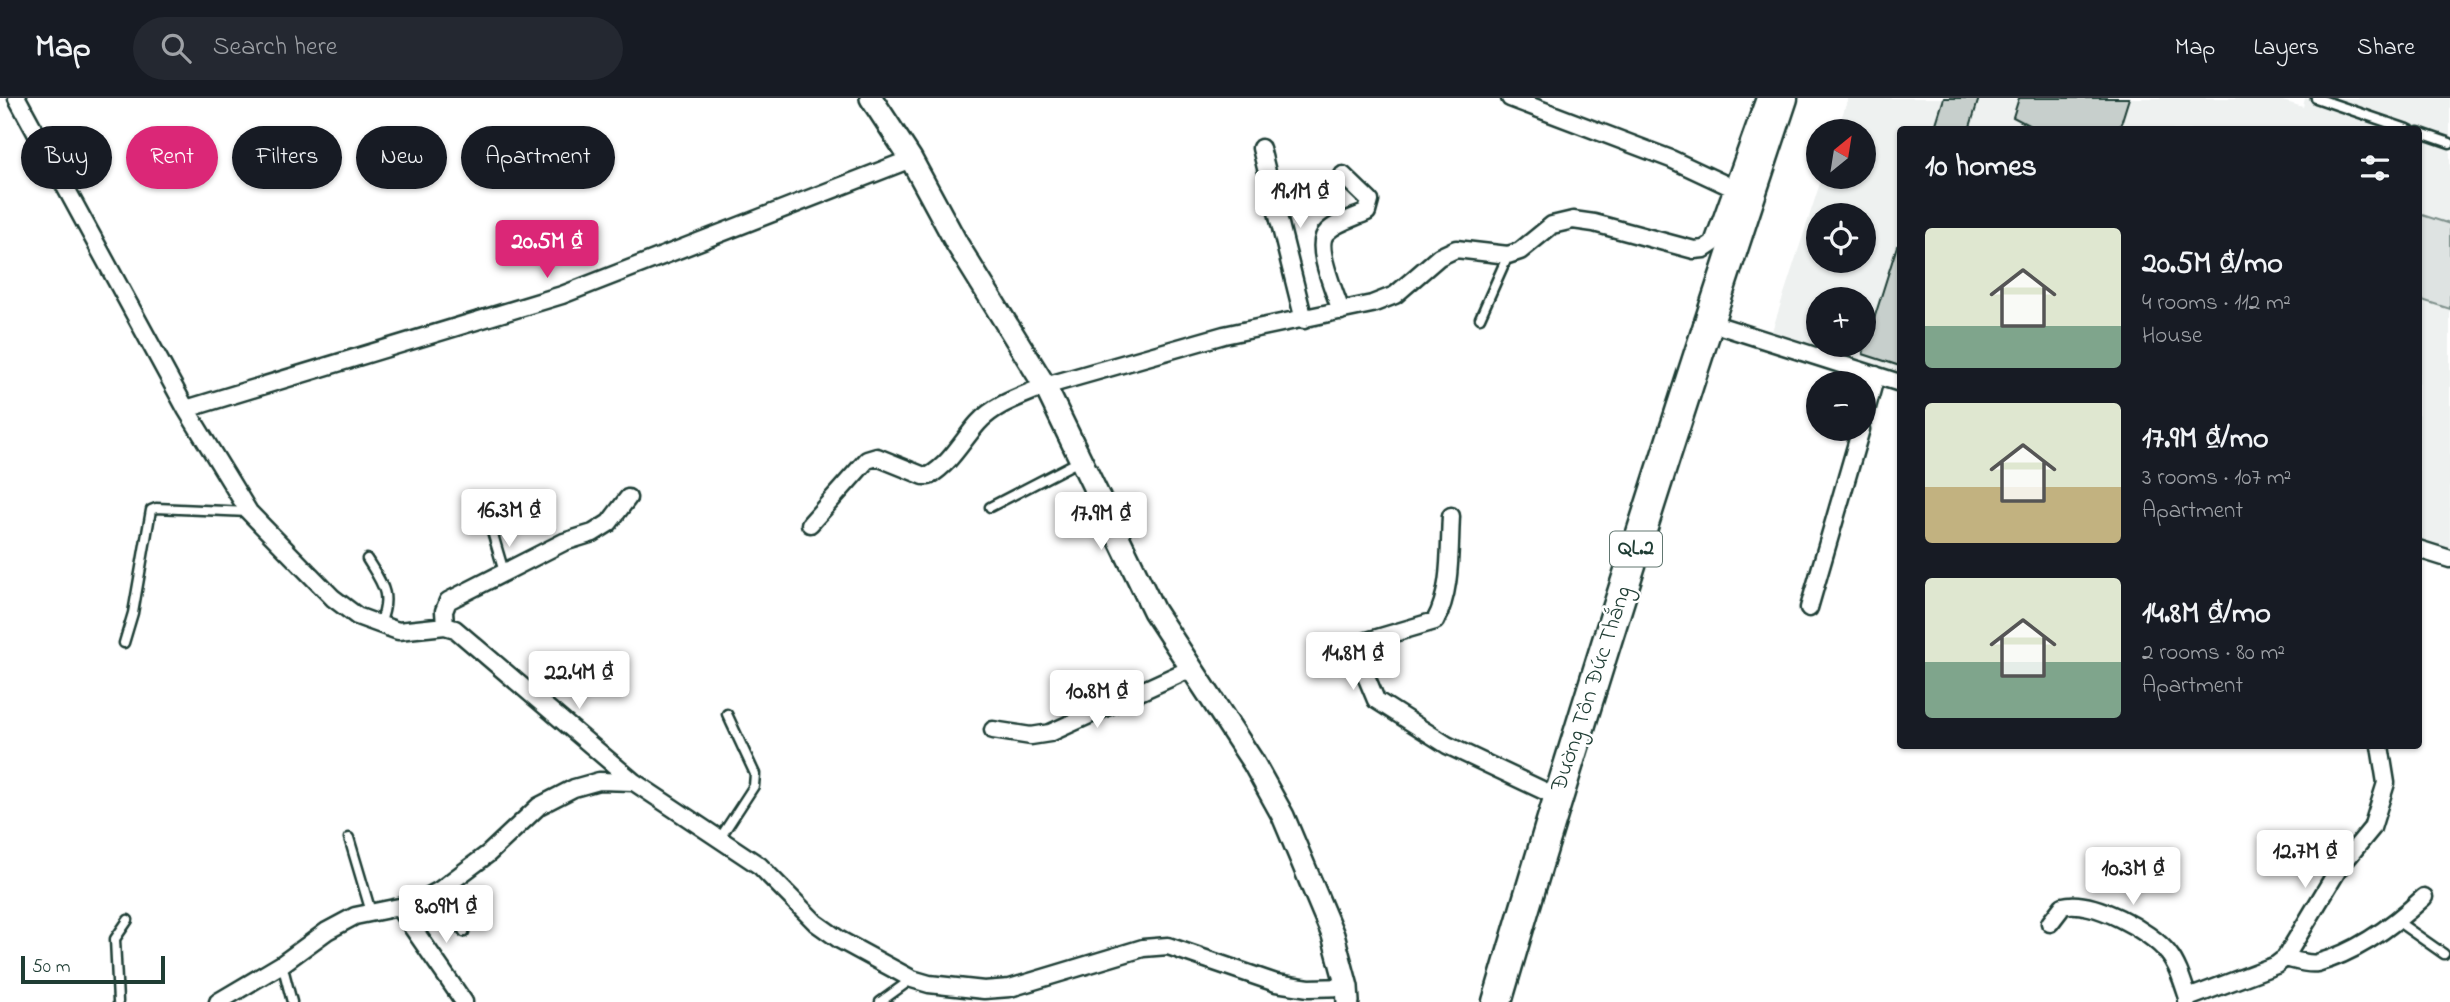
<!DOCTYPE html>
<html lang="en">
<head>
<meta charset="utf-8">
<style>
  body { margin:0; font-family:"Indie Flower",sans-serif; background:#242831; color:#f1f3f6; height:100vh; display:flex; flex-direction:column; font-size:26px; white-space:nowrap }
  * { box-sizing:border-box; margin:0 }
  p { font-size:23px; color:#9ea1a6 }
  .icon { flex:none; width:38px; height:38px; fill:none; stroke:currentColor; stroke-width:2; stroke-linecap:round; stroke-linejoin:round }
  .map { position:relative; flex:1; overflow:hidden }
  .panel { position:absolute; left:1897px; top:28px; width:525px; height:623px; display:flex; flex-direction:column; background:#171b24; border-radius:7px; box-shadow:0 2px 5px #0004 }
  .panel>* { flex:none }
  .hud { position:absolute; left:21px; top:28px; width:665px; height:63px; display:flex; gap:14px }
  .needle { width:46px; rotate:30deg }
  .fabs { position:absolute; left:1806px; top:21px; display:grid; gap:14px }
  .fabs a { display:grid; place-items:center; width:70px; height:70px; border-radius:50%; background:#171b24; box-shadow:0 2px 5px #0004; font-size:35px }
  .scale { position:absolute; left:21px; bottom:18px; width:144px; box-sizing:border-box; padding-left:7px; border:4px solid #1f3d34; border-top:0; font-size:19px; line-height:24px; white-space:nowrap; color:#1f3d34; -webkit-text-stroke:5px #fff; paint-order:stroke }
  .price { position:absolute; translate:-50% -60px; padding:0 16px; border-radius:7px; background:#fff; color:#222; font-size:23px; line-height:46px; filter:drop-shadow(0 2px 4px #0008) }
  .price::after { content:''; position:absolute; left:50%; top:42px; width:21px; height:16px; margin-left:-10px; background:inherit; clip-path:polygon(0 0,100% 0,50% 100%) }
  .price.current { background:#db2777; color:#fff }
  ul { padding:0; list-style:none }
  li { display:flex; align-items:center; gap:21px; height:175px; padding:0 28px }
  li span { display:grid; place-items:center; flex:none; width:196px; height:140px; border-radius:7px; color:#555 }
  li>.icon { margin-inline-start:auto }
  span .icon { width:84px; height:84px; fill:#fffc; stroke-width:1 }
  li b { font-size:30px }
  h2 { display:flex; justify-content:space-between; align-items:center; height:84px; padding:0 28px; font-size:30px }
  .pill { padding:0 24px; border-radius:32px; background:#171b24; box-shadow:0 2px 5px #0004; font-size:24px; line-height:63px }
  .pill.current { background:#db2777; color:#fff }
  header { display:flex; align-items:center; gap:42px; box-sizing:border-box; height:98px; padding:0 35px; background:#171b24; border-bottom:2px solid #363941 }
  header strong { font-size:33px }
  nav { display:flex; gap:38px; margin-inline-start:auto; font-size:24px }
  .search { width:490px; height:63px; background:#242831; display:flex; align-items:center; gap:18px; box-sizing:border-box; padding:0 24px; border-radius:38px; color:#9ea1a6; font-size:26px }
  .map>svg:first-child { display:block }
  .built { fill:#eef1f0; fill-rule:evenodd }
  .green { fill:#dee3e2; stroke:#7e908b; stroke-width:2 }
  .building { fill:#c7cfcc; stroke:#1f3d34; stroke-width:2 }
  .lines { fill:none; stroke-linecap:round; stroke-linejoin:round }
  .service-casing { stroke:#1f3d34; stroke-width:13 }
  .minor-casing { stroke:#1f3d34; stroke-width:21 }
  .tertiary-casing { stroke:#1f3d34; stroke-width:26 }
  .trunk-casing { stroke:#1f3d34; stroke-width:33 }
  .service { stroke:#fff; stroke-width:8 }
  .minor { stroke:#fff; stroke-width:16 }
  .tertiary { stroke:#fff; stroke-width:21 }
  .trunk { stroke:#fff; stroke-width:28 }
  .labels { text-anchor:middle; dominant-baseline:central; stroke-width:5; stroke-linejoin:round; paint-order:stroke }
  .shield { fill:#fff; stroke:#627771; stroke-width:2 }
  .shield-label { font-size:21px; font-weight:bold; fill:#1f3d34 }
  .street-label { font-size:23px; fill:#1f3d34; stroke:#fff }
</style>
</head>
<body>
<header>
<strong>Map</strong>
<div class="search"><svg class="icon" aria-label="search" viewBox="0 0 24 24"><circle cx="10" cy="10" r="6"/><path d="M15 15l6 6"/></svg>Search here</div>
<nav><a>Map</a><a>Layers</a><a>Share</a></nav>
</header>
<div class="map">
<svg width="2450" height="904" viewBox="0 0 2450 904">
  <rect width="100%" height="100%" fill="#fff"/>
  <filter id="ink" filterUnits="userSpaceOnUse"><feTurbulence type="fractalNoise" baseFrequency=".0143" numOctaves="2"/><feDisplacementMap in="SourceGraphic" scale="14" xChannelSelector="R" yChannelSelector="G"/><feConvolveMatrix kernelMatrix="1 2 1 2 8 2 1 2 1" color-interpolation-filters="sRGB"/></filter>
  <g filter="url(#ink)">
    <path class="built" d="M 1848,0 L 2273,0 L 2303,9 L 2305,0 L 2450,0 L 2450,454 L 2419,444 L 2418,32 L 1900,32 L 1900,275 L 1772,233 L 1822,79 L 1864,79 L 1864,33 L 1837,33 ZM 1818,117 L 1864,117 L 1864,163 L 1818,163 ZM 1818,201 L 1864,201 L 1864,247 L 1818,247 Z"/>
    <path class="green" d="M 2419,116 L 2450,126 L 2450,211 L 2419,201 Z"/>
    <path class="building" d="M 1944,0 L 1979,0 L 1969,32 L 1934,32 Z
      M 2019,0 L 2129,0 L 2119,32 L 2038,32 L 2013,19 Z
      M 1897,148 L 1900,149 L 1900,268 L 1863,256 Z"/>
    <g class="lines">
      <defs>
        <path id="service" d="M 2316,0 L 2410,32
          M 2418,34 L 2450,45
          M 1480,220 L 1508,157
          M 990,409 L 1079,363
          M 489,423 L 504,474
          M 367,461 C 383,487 392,496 380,526
          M 124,545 L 133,515 L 151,412 L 156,410 L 249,414
          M 349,740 L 371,814
          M 720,740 L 754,688 L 755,676 L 727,616
          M 440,792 L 464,834
          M 2397,823 L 2444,856
          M 282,866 L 292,904
          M 118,904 L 115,841 L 128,822
          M 880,904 L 912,881"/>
        <path id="minor" d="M 17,0 L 186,311 L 249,414 L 333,500 L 357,518 L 398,533 L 445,528 L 455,531 L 634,684 L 760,768 L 816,825 L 840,842 L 912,881 L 929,886 L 984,892 L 1010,890 L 1143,850 L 1168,848 L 1276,885 L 1309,890 L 1347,889
          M 1510,0 L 1671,61 L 1733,90
          M 1261,50 L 1304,222
          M 1341,213 C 1336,197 1313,147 1327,134 C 1337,124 1354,120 1367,114 L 1370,103 L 1343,77
          M 1708,224 L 1900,285
          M 186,311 L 562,197 L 911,61
          M 1864,320 L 1876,277
          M 1451,418 C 1449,451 1452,493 1435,523 L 1367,543 L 1358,551 L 1358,559 L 1376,602 L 1447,647 L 1557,699
          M 810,426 L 867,362 L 877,359 L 924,378 L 929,378 C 951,365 962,343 978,325 C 995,306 1022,298 1045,288 L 1224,237 L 1372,206 L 1395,197 L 1439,159 L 1456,151 L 1508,157 L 1520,153 L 1552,127 L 1573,122 L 1594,125 L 1694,152 L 1704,151 L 1713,145 L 1765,0
          M 2418,451 L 2450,461
          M 1809,510 L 1861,331
          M 445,528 L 444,513 L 448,503 L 564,444 L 593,435 L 609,425 L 628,400
          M 993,632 L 1031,638 L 1050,635 L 1192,570
          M 399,810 L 464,904
          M 2050,825 L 2063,808 C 2091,800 2151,833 2168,855 C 2178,867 2183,885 2188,900 L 2187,904
          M 2285,860 C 2294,862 2308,867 2317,865 C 2358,854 2394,827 2424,799
          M 2188,900 L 2276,867 L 2285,860 L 2339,770 L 2372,730 L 2386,685 L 2380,648
          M 218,904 L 282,866 L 327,833 L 355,818 L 414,806 L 440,792 L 488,756 L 539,708 L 574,690 L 599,683 L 634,684"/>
        <path id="tertiary" d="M 871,0 L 911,61 L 957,146 L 1045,288 L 1154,513 L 1253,664 L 1283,718 L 1333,837 L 1347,889 L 1348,904"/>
        <path id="trunk" d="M 1497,904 C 1586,601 1683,300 1783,0"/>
      </defs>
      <use href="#service" class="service-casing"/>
      <use href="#minor" class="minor-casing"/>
      <use href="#tertiary" class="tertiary-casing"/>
      <use href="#trunk" class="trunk-casing"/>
      <use href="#service" class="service"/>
      <use href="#minor" class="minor"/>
      <use href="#tertiary" class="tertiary"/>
      <use href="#trunk" class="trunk"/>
    </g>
  </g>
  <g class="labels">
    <rect class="shield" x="1610" y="433.5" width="52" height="35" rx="5"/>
    <g class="shield-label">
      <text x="1636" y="451">QL.2</text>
    </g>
    <g class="street-label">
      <text transform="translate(1592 591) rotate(-72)">Đường Tôn Đức Thắng</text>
    </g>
  </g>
</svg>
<div class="fabs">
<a><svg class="needle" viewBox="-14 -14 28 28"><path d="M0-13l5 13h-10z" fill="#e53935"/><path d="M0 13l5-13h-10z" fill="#9ea1a6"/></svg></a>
<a><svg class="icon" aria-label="locate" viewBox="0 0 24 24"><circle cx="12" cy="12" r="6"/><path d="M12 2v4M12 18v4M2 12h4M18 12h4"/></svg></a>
<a>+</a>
<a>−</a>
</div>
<div class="scale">50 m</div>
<b class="price" style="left:1300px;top:132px">19.1M ₫</b>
<b class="price current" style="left:547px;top:182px">20.5M ₫</b>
<b class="price" style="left:509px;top:451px">16.3M ₫</b>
<b class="price" style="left:1101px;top:454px">17.9M ₫</b>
<b class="price" style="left:1353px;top:594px">14.8M ₫</b>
<b class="price" style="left:579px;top:613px">22.4M ₫</b>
<b class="price" style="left:1097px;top:632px">10.8M ₫</b>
<b class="price" style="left:2305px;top:792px">12.7M ₫</b>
<b class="price" style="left:2133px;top:809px">10.3M ₫</b>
<b class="price" style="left:446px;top:847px">8.09M ₫</b>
<div class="hud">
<a class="pill">Buy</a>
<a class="pill current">Rent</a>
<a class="pill">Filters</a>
<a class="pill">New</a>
<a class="pill">Apartment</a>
</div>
<section class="panel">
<h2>10 homes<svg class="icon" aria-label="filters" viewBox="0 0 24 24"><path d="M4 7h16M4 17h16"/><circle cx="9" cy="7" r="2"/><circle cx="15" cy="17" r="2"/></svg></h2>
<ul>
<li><span style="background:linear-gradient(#dfe7d0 70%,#7fa58c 0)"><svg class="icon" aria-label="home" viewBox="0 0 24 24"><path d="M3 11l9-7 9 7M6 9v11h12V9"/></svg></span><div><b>20.5M ₫/mo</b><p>4 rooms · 112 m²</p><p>House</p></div></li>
<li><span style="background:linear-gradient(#dfe7d0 60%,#c2b280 0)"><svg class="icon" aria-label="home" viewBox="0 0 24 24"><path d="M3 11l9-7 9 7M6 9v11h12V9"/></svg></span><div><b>17.9M ₫/mo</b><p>3 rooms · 107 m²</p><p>Apartment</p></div></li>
<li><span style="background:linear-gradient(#dfe7d0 60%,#7fa58c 0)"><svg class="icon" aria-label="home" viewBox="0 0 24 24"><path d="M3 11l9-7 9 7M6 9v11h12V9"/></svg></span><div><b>14.8M ₫/mo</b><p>2 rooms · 80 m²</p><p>Apartment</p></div></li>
</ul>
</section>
</div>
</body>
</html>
